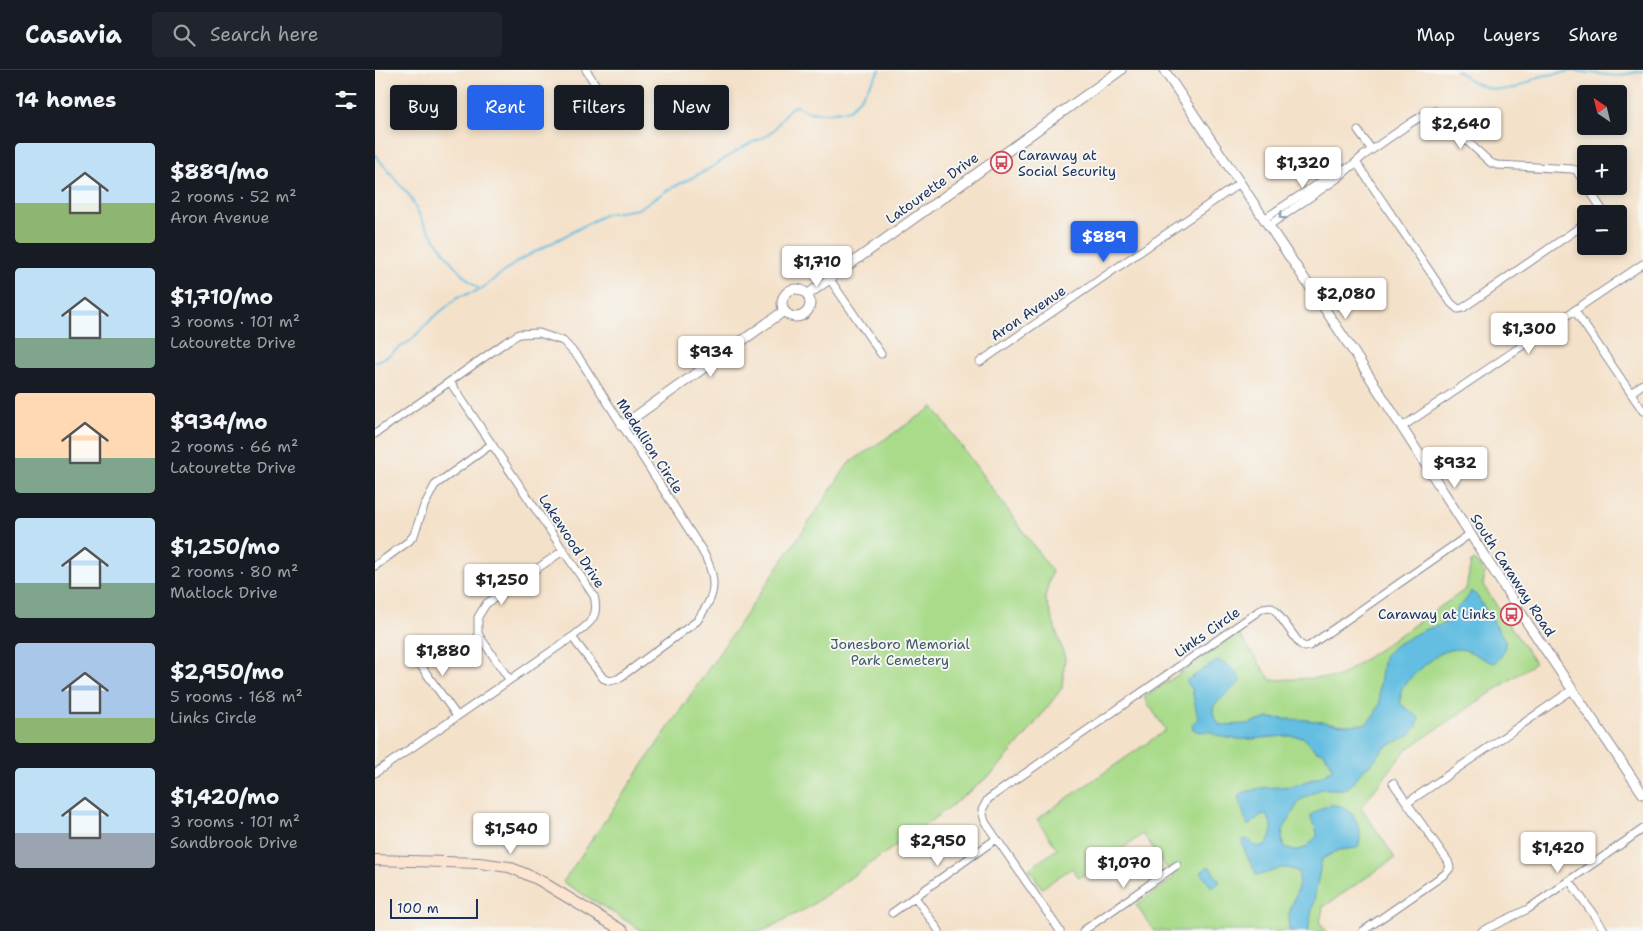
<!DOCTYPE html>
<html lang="en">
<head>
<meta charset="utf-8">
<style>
  body { margin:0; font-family:"Shantell Sans",sans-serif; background:#20242c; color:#f1f3f6; height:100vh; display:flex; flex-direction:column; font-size:19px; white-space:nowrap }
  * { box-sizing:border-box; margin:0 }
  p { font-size:16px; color:#9ea1a6 }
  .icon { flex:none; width:28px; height:28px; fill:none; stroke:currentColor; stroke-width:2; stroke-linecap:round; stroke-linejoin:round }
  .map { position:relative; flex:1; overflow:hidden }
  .details { display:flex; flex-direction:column; background:#171b24; width:375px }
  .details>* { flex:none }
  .banner { position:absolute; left:15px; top:15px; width:475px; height:45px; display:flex; gap:10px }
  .needle { width:32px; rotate:325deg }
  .buttons { position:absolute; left:1202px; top:15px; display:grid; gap:10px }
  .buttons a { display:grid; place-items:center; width:50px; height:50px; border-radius:5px; background:#171b24; box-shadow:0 2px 8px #0003; font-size:25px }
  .scale { position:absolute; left:15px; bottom:12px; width:88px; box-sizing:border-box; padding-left:5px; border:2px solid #1b2f5e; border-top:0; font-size:14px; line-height:18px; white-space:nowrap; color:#1b2f5e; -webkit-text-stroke:4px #f6f6f2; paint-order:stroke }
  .price { position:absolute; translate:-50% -42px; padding:0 11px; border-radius:5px; background:#fff; color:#222; font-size:16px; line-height:32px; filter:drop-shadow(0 1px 2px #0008) }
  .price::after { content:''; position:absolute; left:50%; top:30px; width:15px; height:11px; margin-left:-8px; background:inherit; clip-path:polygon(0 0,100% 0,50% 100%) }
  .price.selected { background:#2563eb; color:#fff }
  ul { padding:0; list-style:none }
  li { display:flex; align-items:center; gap:15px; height:125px; padding:0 15px }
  li span { display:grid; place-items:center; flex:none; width:140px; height:100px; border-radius:5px; color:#555 }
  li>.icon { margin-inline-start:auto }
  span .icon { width:60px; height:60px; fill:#fffc; stroke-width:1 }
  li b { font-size:21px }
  h2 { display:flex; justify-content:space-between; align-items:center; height:60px; padding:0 15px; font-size:21px }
  .pill { padding:0 18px; border-radius:5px; background:#171b24; box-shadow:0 2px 8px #0003; font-size:18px; line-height:45px }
  .pill.selected { background:#2563eb; color:#fff }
  header { display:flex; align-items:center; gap:30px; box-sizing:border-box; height:70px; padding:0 25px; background:#171b24; border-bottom:1px solid #363941 }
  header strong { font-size:24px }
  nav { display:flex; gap:28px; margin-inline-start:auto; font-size:18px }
  .search { width:350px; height:45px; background:#20242c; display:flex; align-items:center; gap:12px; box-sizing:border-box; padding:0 18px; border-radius:5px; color:#9ea1a6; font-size:19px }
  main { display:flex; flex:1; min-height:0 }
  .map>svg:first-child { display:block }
  .green { fill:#a9db8a; stroke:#628574 }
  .water { fill:#63bee1; stroke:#3f76a0 }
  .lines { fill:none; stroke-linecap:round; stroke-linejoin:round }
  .stream { stroke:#63bee1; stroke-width:2 }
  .minor-casing { stroke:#888894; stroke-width:9 }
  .tertiary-casing { stroke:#888894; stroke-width:11 }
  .secondary-casing { stroke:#888894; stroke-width:12 }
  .minor { stroke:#fff; stroke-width:7 }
  .tertiary { stroke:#fff; stroke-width:9 }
  .secondary { stroke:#fce5d0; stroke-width:10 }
  .oneway { stroke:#8d97ae }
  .labels { text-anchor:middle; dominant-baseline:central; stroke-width:4; stroke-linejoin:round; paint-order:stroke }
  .poi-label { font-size:14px; fill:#1b2f5e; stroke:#f6f6f2; text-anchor:start }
  .street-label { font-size:14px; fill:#1b2f5e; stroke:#f6f6f2 }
  .park-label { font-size:14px; fill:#3e5a69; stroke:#f6f6f2 }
</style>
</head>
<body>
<header>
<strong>Casavia</strong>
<div class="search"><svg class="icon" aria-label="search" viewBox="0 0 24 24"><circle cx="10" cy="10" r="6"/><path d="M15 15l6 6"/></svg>Search here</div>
<nav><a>Map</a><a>Layers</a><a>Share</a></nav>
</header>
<main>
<section class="details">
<h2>14 homes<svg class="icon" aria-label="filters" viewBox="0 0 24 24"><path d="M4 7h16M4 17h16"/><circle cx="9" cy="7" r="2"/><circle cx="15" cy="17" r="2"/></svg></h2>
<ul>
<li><span style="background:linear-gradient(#bfe0f5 60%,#8fb573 0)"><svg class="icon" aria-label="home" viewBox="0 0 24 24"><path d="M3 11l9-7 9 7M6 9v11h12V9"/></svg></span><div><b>$889/mo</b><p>2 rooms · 52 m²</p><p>Aron Avenue</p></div></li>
<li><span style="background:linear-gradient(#bfe0f5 70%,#7fa58c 0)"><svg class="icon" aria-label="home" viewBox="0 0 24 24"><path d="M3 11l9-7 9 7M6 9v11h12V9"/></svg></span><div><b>$1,710/mo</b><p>3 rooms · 101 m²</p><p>Latourette Drive</p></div></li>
<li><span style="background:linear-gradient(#ffd9b3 65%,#7fa58c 0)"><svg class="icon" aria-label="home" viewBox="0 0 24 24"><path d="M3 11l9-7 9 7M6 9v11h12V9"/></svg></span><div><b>$934/mo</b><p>2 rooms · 66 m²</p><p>Latourette Drive</p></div></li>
<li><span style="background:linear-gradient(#bfe0f5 65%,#7fa58c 0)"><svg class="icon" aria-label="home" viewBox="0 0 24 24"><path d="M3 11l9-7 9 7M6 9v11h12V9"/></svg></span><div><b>$1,250/mo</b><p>2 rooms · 80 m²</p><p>Matlock Drive</p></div></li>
<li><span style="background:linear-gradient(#a9c7e8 75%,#8fb573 0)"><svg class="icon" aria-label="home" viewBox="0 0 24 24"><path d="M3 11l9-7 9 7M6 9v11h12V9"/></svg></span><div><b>$2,950/mo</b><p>5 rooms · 168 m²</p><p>Links Circle</p></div></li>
<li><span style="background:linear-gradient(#bfe0f5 65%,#9aa5b1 0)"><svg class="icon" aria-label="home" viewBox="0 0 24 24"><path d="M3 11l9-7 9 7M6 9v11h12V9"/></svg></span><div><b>$1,420/mo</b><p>3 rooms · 101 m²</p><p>Sandbrook Drive</p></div></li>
</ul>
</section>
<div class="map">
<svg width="1268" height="861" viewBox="0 0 1268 861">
  <rect width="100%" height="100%" fill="#f6f6f2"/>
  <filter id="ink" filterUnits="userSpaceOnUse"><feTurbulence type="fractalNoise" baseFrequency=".02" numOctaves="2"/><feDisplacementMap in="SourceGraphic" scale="10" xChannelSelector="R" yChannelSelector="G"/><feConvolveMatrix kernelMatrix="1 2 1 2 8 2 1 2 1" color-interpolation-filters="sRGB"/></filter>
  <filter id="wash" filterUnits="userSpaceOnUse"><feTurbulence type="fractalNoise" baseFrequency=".0096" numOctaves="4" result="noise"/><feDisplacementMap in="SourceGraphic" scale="20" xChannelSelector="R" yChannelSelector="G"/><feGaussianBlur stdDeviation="1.12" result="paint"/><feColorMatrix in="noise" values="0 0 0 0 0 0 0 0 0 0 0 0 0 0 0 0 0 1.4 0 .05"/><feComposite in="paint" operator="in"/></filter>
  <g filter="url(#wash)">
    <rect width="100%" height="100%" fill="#f4e1c9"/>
    <path class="green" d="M 558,337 L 677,501 L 670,527 L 690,588 L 687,618 L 651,665 L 619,702 L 571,740 L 434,837 L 388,861 L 268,861 L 188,812 L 474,393 Z
      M 1100,490 L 1110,504 L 1108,515 L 1160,593 L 1031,680 L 986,737 L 1020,788 L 948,837 L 945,853 L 951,861 L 779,861 L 761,835 L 799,808 L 768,764 L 704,808 L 697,798 L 667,818 L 654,799 L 682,779 L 662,749 L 791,660 L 769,628 L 863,563 L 896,610 L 964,607 L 1091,519 L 1096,492 Z"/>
    <path class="water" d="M 1096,521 L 1102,526 L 1130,570 C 1131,580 1126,588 1119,593 C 1106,590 1097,579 1083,579 C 1079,579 1071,581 1068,582 C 1060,586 1031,610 1027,618 C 1026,622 1025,631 1026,634 C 1028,637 1040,643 1044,648 L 1042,656 L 1035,665 L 1009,678 L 999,691 L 987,701 L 977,714 L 971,719 L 946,719 L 925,730 L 908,760 L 907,771 L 909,776 L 916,780 L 923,780 L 932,777 L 942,766 C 942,756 936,754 936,745 C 942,741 950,735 957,735 C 977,733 992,763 982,778 L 964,780 L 947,789 L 933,861 L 915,861 C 907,841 929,821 923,802 C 905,792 899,804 882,805 C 877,796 868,780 867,771 L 870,769 C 876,770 877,775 883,777 L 891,774 C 898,763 899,757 892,746 L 886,745 L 873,756 L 863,728 L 867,723 L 886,718 L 917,716 L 944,707 L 958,699 L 956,694 L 949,683 L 941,681 L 928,667 C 923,667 917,666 912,666 C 888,667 855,675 834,661 L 824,662 L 818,659 L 817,654 L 823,649 L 817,619 L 811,611 L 843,590 C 853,596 863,599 865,612 L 839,635 C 837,644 839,648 845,655 L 873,654 L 893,648 L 932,650 L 969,655 L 991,654 L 1000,644 L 1005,632 L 1004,622 L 1009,586 L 1019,576 L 1048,560 L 1066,555 L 1076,549 L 1084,536 L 1092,529 Z
      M 834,796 L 845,812 L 837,818 L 826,802 Z"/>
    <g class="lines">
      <path class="stream" d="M 1081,0 L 1098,12 L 1113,18 L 1124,20 L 1141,18 L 1166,6 L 1199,1 L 1241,6 L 1268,1
        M 0,85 L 34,125 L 49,154 L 78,194 L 88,205 L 105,220
        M 0,292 L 13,286 L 36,270 L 58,248 L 83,227 L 105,220 L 143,191 L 231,144 L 263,139 L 291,121 L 332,100 L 370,76 L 393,65 L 398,61 L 414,39 L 421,36 L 433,42 L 452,43 L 474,40 L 486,27 L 505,0"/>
    </g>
  </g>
  <g filter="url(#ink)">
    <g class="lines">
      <defs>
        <path id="minor" d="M 211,0 L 230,29
          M 983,61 L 997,80
          M 981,92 L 1076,233 L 1083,239 L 1088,238 L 1211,153
          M 1212,116 L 1226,138 L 1225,144
          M 889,149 L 959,103 L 971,98
          M 893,156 L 963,108 L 988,86 L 1037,52 L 1054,42 L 1059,41 L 1116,93 L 1122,95 L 1197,99 L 1201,100 L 1211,115
          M 454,208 L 506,284
          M 1200,241 L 1268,341
          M 605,292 L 865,113
          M 1256,323 L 1268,314
          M 1027,357 L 1268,194
          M 0,364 L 131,272 L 144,264 L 164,263 L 188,271 L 204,288 L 325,477 C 333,490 341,507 337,523 C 335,533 327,543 322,551 L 243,609 L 235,611 L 228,608 L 197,567
          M 0,496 L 34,471 L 39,465 L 49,436 L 60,415 L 117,374
          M 36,582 L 82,646
          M 134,609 L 103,564 L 103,547 L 111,534 L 189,480
          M 0,703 L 197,567 C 214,554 225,548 219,526 L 75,312
          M 1018,713 L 1032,733
          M 1194,810 L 1230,861
          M 540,827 L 564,861
          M 517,843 L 621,769
          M 685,861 L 610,752 L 607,740 L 613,729 L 888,538 L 895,537 L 900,540 L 925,574 L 930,577 L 934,576 L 1095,464
          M 708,861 L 802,795
          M 988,861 L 1070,804 L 1075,798 L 1073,791 L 1032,733 L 1197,620
          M 1107,861 L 1153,839 L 1268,759"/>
        <path id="tertiary" d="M 789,0 L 978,281 L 1153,554 L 1268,724
          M407 233a14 14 0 1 1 28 0a14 14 0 1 1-28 0Z
          M 432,225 L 746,0
          M 247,356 L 409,241"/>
        <path id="secondary" d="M 0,790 L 104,793 L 134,797 L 146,802 L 164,810 L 248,861"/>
      </defs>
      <use href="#minor" class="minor-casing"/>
      <use href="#tertiary" class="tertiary-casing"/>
      <use href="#secondary" class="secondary-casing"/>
      <use href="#minor" class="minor"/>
      <use href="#tertiary" class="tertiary"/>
      <use href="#secondary" class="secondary"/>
    </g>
    <defs><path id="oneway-chevron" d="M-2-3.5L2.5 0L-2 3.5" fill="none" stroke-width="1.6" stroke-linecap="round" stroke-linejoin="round" transform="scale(1.25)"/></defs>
    <use class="oneway" href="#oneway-chevron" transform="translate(907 146) rotate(145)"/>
  </g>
  <defs>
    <symbol id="bus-ring" viewBox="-11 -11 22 22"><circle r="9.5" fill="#f6f6f2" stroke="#d1495b" stroke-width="1.5"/><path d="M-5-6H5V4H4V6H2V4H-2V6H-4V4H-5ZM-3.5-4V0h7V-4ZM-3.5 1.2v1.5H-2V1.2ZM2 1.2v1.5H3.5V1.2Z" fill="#d1495b"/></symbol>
  </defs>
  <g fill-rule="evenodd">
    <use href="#bus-ring" x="614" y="80" width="25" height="25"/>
    <use href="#bus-ring" x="1124" y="532" width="25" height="25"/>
  </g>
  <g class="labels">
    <g class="poi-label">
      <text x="643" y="85">Caraway at<tspan x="643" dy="16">Social Security</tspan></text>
      <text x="1121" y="544" text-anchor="end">Caraway at Links</text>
    </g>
    <g class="street-label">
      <text transform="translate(557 118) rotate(-36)">Latourette Drive</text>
      <text transform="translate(653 243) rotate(-34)">Aron Avenue</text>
      <text transform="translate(275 376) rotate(57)">Medallion Circle</text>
      <text transform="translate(197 471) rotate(57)">Lakewood Drive</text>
      <text transform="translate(1138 505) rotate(57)">South Caraway Road</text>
      <text transform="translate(832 562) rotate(-35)">Links Circle</text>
    </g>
    <g class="park-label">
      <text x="525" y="574">Jonesboro Memorial<tspan x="525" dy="16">Park Cemetery</tspan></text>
    </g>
  </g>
</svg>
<div class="buttons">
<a><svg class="needle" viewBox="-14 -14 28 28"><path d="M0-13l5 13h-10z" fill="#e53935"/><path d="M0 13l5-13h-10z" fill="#9ea1a6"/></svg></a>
<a>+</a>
<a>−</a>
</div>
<div class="scale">100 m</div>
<b class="price" style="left:1086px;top:80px">$2,640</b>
<b class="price" style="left:928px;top:119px">$1,320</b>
<b class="price selected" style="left:729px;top:193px">$889</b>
<b class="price" style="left:442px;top:218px">$1,710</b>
<b class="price" style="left:971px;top:250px">$2,080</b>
<b class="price" style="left:1154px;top:285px">$1,300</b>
<b class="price" style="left:336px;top:308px">$934</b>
<b class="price" style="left:1080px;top:419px">$932</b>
<b class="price" style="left:127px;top:536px">$1,250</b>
<b class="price" style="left:68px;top:607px">$1,880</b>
<b class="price" style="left:136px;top:785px">$1,540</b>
<b class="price" style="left:563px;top:797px">$2,950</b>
<b class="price" style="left:1183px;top:804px">$1,420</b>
<b class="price" style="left:749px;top:819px">$1,070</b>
<div class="banner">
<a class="pill">Buy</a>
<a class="pill selected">Rent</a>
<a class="pill">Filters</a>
<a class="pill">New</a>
</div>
</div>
</main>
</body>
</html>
